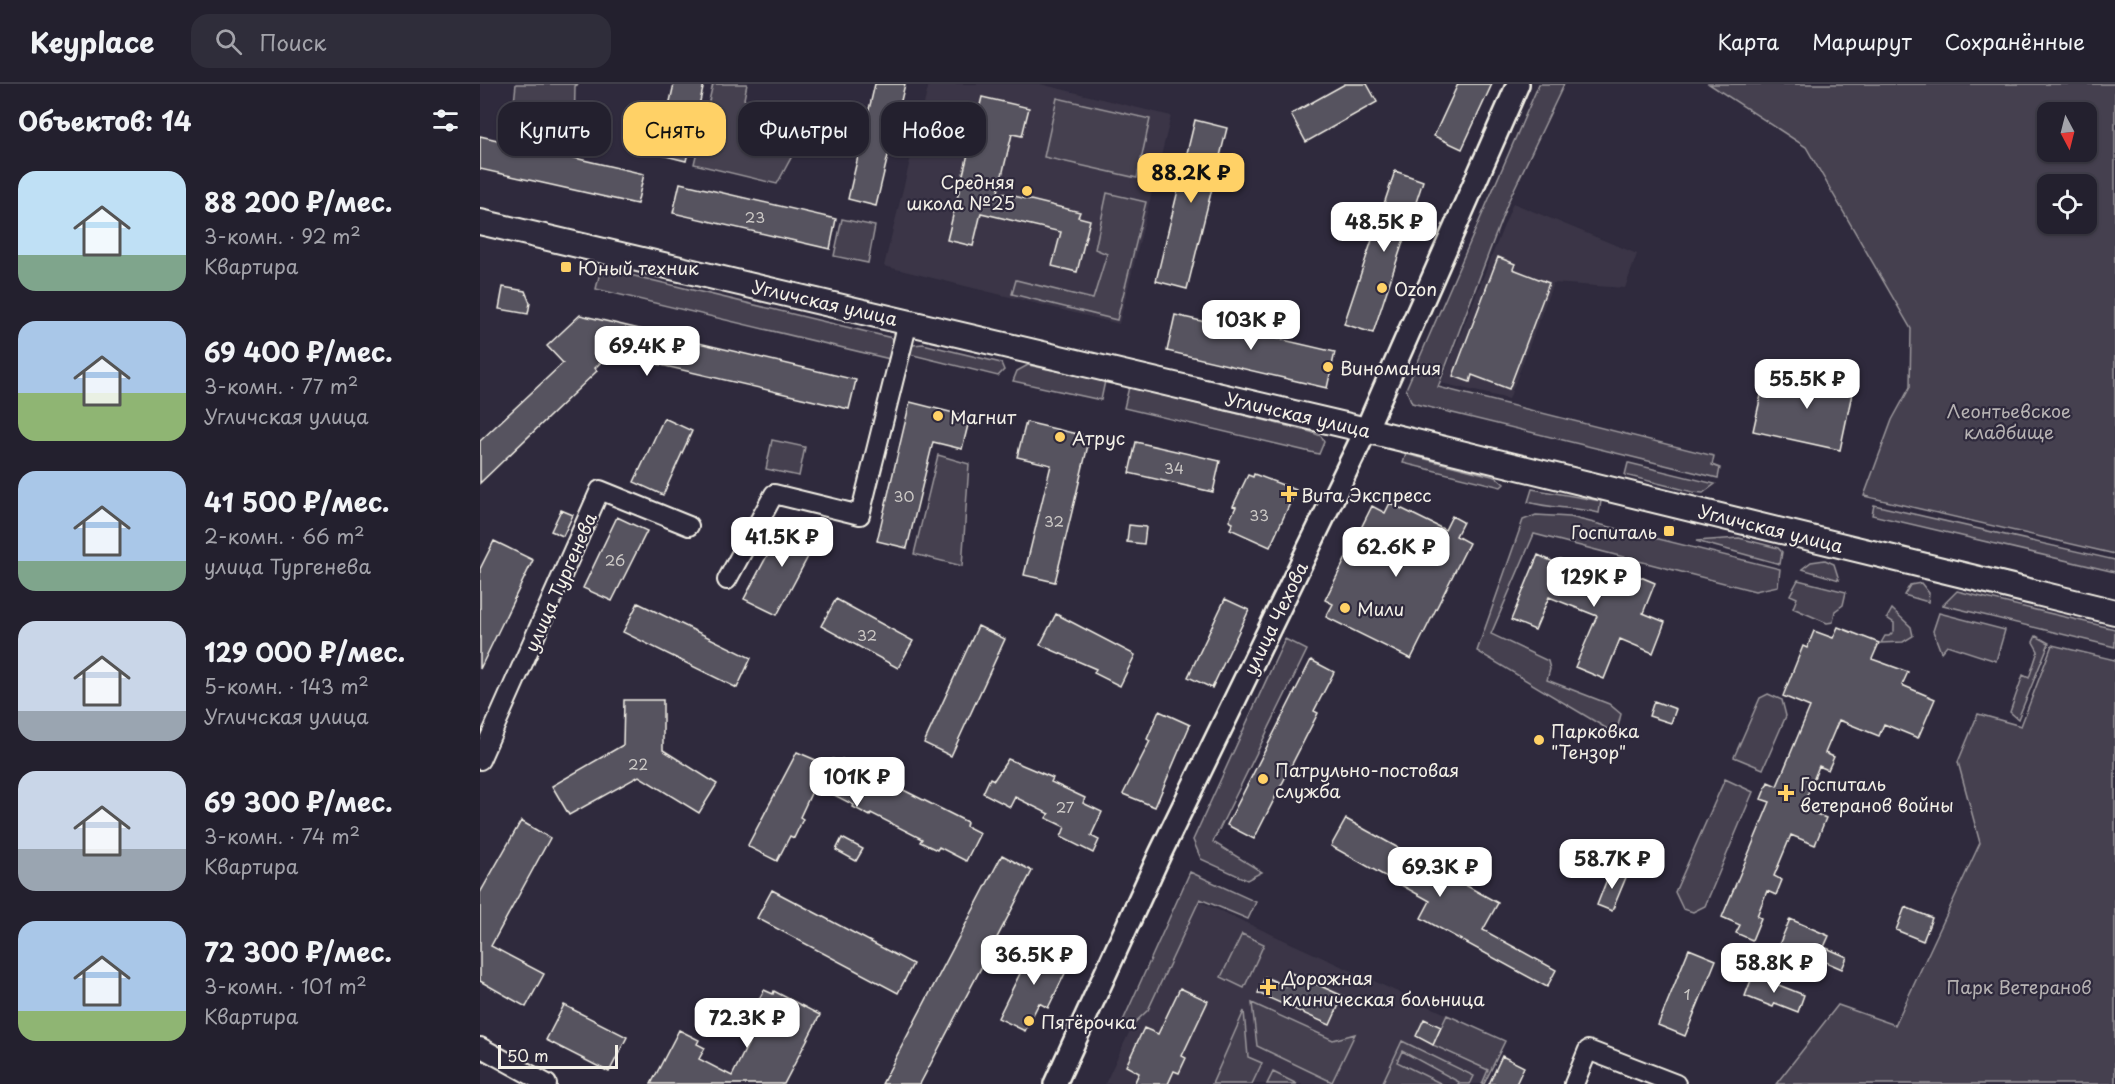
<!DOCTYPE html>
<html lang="ru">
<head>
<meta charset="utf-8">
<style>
  body { margin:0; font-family:"Playpen Sans",sans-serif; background:#2f2d3a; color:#f1f3f6; height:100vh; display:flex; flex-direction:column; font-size:22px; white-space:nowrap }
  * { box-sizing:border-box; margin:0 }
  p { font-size:20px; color:#a3a3aa }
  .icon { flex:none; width:33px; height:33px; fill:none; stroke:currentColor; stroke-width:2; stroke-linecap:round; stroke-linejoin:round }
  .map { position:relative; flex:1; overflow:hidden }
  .drawer { display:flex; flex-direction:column; background:#23202e; width:480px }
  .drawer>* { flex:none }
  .top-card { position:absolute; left:18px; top:18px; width:570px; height:54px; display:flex; gap:12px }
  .needle { width:39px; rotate:173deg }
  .fabs { position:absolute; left:1557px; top:18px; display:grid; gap:12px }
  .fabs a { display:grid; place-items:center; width:60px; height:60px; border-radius:12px; background:#23202e; box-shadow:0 2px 4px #0004,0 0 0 2px #403e4a; font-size:30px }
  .scale { position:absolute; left:18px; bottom:15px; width:120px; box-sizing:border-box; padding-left:6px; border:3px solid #f4f1e8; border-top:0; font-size:16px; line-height:21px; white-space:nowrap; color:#f4f1e8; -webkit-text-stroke:4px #2f2a3d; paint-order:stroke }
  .price { position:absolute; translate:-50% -51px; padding:0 14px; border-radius:12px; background:#fff; color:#222; font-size:20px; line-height:39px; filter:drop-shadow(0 2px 3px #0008) }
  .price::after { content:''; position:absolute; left:50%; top:36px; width:18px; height:14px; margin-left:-9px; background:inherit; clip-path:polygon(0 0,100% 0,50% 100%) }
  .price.selected { background:#ffd166; color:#111 }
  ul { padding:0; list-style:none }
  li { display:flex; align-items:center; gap:18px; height:150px; padding:0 18px }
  li span { display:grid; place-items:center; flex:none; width:168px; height:120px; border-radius:18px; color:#555 }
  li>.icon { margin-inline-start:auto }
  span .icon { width:72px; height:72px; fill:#fffc; stroke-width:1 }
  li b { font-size:26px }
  h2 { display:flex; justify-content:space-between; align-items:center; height:72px; padding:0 18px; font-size:26px }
  .pill { padding:0 21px; border-radius:18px; background:#23202e; box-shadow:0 2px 4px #0004,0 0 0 2px #403e4a; font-size:21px; line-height:54px }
  .pill.selected { background:#ffd166; color:#111 }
  header { display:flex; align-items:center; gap:36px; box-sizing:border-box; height:84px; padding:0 30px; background:#23202e; border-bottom:2px solid #403e4a }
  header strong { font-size:28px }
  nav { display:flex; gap:33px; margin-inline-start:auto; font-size:21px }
  .search { width:420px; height:54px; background:#2f2d3a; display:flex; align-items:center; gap:15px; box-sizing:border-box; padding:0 21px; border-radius:18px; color:#a3a3aa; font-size:22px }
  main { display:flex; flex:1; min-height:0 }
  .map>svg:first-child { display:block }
  .built { fill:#3b3647 }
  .green { fill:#454050; stroke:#9c989c; stroke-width:1.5; fill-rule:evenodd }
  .building { fill:#56525f; stroke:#f4f1e8; stroke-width:1.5 }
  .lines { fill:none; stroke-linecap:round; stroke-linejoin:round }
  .minor-casing { stroke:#f4f1e8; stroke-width:22 }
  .tertiary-casing { stroke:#f4f1e8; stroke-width:26 }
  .secondary-casing { stroke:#f4f1e8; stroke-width:28 }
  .minor { stroke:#2f2a3d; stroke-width:18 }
  .tertiary { stroke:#2f2a3d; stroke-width:21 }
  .secondary { stroke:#2f2a3d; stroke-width:24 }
  .poi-dot { fill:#ffd166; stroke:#2f2a3d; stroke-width:2 }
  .labels { text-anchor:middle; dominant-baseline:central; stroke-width:4.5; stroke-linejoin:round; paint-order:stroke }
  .number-label { font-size:15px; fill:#ccc9c6 }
  .poi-label { font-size:18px; fill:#f4f1e8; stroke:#2f2a3d; text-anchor:start }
  .street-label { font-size:18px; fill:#f4f1e8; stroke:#2f2a3d }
  .park-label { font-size:18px; fill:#b7b3b3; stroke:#2f2a3d }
</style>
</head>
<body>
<header>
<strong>Keyplace</strong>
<div class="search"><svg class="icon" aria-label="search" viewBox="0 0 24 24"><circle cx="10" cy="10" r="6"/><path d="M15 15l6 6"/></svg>Поиск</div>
<nav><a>Карта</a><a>Маршрут</a><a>Сохранённые</a></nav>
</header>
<main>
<section class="drawer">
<h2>Объектов: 14<svg class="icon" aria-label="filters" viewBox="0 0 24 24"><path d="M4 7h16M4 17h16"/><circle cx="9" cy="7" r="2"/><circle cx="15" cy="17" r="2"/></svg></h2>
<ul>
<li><span style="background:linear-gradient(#bfe0f5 70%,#7fa58c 0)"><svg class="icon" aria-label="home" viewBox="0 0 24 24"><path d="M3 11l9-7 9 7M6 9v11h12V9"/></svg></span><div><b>88 200 ₽/мес.</b><p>3-комн. · 92 m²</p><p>Квартира</p></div></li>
<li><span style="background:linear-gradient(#a9c7e8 60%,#8fb573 0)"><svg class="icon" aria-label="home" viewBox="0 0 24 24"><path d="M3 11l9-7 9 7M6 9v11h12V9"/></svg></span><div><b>69 400 ₽/мес.</b><p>3-комн. · 77 m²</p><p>Угличская улица</p></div></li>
<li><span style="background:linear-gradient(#a9c7e8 75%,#7fa58c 0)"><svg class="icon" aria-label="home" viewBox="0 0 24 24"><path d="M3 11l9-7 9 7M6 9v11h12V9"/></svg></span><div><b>41 500 ₽/мес.</b><p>2-комн. · 66 m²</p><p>улица Тургенева</p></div></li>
<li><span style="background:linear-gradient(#c9d6e8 75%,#9aa5b1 0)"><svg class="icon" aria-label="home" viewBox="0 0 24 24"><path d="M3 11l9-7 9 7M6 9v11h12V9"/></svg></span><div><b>129 000 ₽/мес.</b><p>5-комн. · 143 m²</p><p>Угличская улица</p></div></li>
<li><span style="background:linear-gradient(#c9d6e8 65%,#9aa5b1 0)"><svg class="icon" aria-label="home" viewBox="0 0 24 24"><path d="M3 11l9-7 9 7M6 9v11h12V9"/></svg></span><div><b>69 300 ₽/мес.</b><p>3-комн. · 74 m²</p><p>Квартира</p></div></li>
<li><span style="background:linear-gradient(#a9c7e8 75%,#8fb573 0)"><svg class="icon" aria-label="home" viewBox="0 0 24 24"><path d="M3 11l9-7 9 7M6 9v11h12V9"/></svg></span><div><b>72 300 ₽/мес.</b><p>3-комн. · 101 m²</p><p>Квартира</p></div></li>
</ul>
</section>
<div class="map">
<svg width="1635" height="1000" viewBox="0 0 1635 1000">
  <rect width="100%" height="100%" fill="#2f2a3d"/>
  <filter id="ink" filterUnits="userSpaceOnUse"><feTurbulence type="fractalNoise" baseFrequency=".0167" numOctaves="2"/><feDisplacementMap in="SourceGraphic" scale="12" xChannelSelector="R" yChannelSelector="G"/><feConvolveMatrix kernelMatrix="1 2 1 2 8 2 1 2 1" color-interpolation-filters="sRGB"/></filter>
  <g filter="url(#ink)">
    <path class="built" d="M 449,0 L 560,0 L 691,32 L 639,240 L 404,182 Z
      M 1033,119 L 1157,170 L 1145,204 L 1073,199 L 1029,315 L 961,299 Z
      M 712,814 L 1025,957 L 1004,1000 L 625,1000 Z"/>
    <path class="green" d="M 36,0 L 99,0 L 95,2 L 94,50 L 32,39 Z
      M 233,0 L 267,0 L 264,15 L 313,70 L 297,100 L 214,80 Z
      M 1059,0 L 1084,0 L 1028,118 L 958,303 L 1234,372 L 1232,381 L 1240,384 L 1238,394 L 932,319 L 926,305 Z
      M 1229,0 L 1635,0 L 1635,470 L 1384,412 L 1412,336 L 1430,303 L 1431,245 L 1326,63 ZM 1568,28 L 1606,28 L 1606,68 L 1568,68 ZM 1568,100 L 1606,100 L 1606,140 L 1568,140 Z
      M 577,14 L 670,35 L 657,94 L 564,73 Z
      M 627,109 L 666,118 L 637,236 L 532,210 L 536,196 L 613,215 L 627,170 L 615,165 Z
      M 362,135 L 395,142 L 388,179 L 354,172 Z
      M 121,184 L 412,254 L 415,259 L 410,275 L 116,205 Z
      M 443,260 L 521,279 L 524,286 L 518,292 L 429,270 L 433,261 Z
      M 548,281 L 625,297 L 621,316 L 533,297 L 537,287 Z
      M 649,303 L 831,348 L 841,352 L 844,358 L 839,370 L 644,324 Z
      M 292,356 L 325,363 L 319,392 L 286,385 Z
      M 926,370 L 1016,393 L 1024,400 L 1021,403 L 923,379 Z
      M 458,371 L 489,380 L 482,482 L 434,470 Z
      M 1148,379 L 1149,379 L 1235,400 L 1223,409 L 1213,408 L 1145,391 Z
      M 1052,405 L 1121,417 L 1119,429 C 1095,423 1072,425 1048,418 Z
      M 1394,421 L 1635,476 L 1635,488 L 1392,431 Z
      M 1056,431 L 1090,433 L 1300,485 L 1298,502 L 1275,507 L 1054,450 L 1011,550 L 1068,577 L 1070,585 L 1067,596 L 1129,620 L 1141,630 L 1136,650 L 997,567 L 1043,436 Z
      M 1259,454 L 1298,464 L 1302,468 L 1300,480 L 1216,457 Z
      M 1345,476 L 1354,480 L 1359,496 L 1322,485 L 1331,478 Z
      M 1318,496 L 1366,508 L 1363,521 L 1355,527 L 1353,538 L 1347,539 L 1313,524 L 1317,514 L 1310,511 Z
      M 1441,499 L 1449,509 L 1448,518 L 1424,511 L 1430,501 Z
      M 1477,507 L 1635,545 L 1635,563 L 1463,521 Z
      M 1412,525 L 1431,543 L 1433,552 L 1423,558 L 1401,559 L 1405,552 L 1409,552 L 1414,547 L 1414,539 L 1407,534 Z
      M 1459,529 L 1525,546 L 1516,577 L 1467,561 L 1461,568 L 1453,547 Z
      M 1556,552 L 1569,559 L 1538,635 L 1530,628 L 1543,591 L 1549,594 L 1558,567 L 1553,558 Z
      M 805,555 L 827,566 L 733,758 L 782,788 L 767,796 L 721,775 L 713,756 Z
      M 1572,561 L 1635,576 L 1635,1000 L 1296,1000 L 1358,921 L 1415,941 L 1500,759 L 1478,678 L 1498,630 L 1541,642 Z
      M 1288,610 L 1302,616 L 1306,632 L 1283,685 L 1254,673 L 1280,614 Z
      M 1245,695 L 1273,708 L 1225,822 L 1213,828 L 1203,825 L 1195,808 Z
      M 710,788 L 776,818 L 768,835 L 720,815 L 668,926 L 648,945 L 642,939 Z
      M 762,850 L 784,860 L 764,904 L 741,893 Z
      M 772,919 L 853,956 L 875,950 L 852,998 L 777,962 Z
      M 764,927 L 768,973 L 782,979 L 772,1000 L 732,1000 Z
      M 967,931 L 1025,957 L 1004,1000 L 1002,1000 L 1008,986 L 953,961 Z
      M 922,957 L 994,992 L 990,1000 L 978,1000 L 979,998 L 922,967 L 917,978 L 962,1000 L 902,1000 Z
      M 793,988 L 817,1000 L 787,1000 Z"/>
    <path class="building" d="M 194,0 L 224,0 L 206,77 L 178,70 Z
      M 395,0 L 425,0 L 396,122 L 368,115 Z
      M 865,0 L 887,0 L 897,18 L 826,58 L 811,30 Z
      M 978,0 L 1012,0 L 982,65 L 954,52 Z
      M 502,13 L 549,24 L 542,52 L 532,50 L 518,108 L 600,128 L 598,133 L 610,136 L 597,188 L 572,182 L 581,148 L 501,129 L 493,162 L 467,156 Z
      M 715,36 L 747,44 L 707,205 L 676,197 Z
      M 0,52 L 164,90 L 157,120 L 0,85 Z
      M 915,87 L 943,97 L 893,249 L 864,240 Z
      M 200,99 L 356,135 L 350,165 L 193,129 Z
      M 1018,173 L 1035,180 L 1033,185 L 1069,199 L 1029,305 L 992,291 L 990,298 L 973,292 Z
      M 23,203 L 45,207 L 50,219 L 48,230 L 19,225 Z
      M 100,231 L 376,296 L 369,325 L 130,269 L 115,284 L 117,287 L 0,399 L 0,357 L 83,279 L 67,262 Z
      M 695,231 L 855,268 L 847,304 L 687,267 Z
      M 1338,278 L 1361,283 L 1357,302 L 1373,305 L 1360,366 L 1273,347 L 1284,298 L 1331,309 Z
      M 430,318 L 490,333 L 482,365 L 453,358 L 427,464 L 397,457 Z
      M 184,334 L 212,347 L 183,411 L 154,398 Z
      M 546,338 L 610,353 L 575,498 L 544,491 L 571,381 L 537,373 Z
      M 656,358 L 740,377 L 733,408 L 649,389 Z
      M 774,390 L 816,406 L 790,463 L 750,445 L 753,439 L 749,437 L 756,423 L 753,422 L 768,391 L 773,393 Z
      M 910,419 L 965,446 L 972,432 L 983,438 L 976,452 L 989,459 L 931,575 L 846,533 L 853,520 L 845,516 L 892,422 L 905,429 Z
      M 81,426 L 93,431 L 83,452 L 71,447 Z
      M 137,433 L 167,447 L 132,517 L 103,504 Z
      M 306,436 L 339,452 L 297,531 L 264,515 Z
      M 649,441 L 666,443 L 664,460 L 647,458 Z
      M 14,457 L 53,476 L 0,585 L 0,485 Z
      M 1058,471 L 1078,480 L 1080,475 L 1126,494 L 1132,481 L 1175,499 L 1163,529 L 1185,538 L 1173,569 L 1140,555 L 1124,595 L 1095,583 L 1117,532 L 1069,513 L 1055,546 L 1031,536 Z
      M 356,515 L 433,557 L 418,584 L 341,542 Z
      M 745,515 L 769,526 L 732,604 L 708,593 Z
      M 158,519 L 271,574 L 257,604 L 143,548 Z
      M 576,530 L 655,571 L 640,602 L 614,589 L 616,585 L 560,561 Z
      M 498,542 L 525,555 L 471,672 L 444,659 Z
      M 1358,543 L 1399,559 L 1392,575 L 1428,588 L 1422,601 L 1455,615 L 1438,654 L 1404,640 L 1399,652 L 1359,636 L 1345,669 L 1354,673 L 1348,686 L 1339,682 L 1322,724 L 1346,734 L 1335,761 L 1311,751 L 1294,792 L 1302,796 L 1296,811 L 1287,807 L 1277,832 L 1281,834 L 1272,856 L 1256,849 L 1260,841 L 1242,833 L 1290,718 L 1281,715 L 1288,698 L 1297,702 L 1330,623 L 1303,612 L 1323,562 L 1327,564 L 1334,547 L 1353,554 Z
      M 831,576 L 854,588 L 834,627 L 838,629 L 774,755 L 747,741 Z
      M 144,616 L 183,616 L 183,666 L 237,700 L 219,729 L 159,692 L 89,731 L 72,702 L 143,661 Z
      M 1174,617 L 1196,625 L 1191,639 L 1169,632 Z
      M 679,627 L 710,641 L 675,723 L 643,710 L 670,657 L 667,655 Z
      M 317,668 L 350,682 L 353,675 L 360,679 L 362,675 L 487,738 L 486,742 L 500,749 L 486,777 L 459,763 L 457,766 L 440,758 L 442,755 L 391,729 L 390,732 L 373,723 L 374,721 L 335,701 L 320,733 L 323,735 L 314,754 L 310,752 L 297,777 L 269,763 L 268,761 Z
      M 528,675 L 573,694 L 571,698 L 605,714 L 603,719 L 622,728 L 611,752 L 619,756 L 613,769 L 581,753 L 585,743 L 566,734 L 569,730 L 535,713 L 530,723 L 503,709 L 510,694 L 514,696 Z
      M 866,735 L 1018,819 L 1003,846 L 1076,886 L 1067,903 L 941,834 L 950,817 L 851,762 Z
      M 41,737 L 70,754 L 11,862 L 64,890 L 46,923 L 0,897 L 0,809 Z
      M 362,754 L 383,765 L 376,777 L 356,766 Z
      M 522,771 L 552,787 L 440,1000 L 402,1000 Z
      M 1131,785 L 1147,791 L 1132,827 L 1117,821 Z
      M 292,806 L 433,880 L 418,909 L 277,834 Z
      M 1425,823 L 1452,834 L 1443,857 L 1416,846 Z
      M 1310,835 L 1349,852 L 1344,863 L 1367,873 L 1362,885 L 1339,875 L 1337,880 L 1298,863 Z
      M 555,859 L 591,877 L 568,924 L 559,919 L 545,947 L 518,934 Z
      M 1209,865 L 1236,876 L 1205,952 L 1178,941 Z
      M 811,889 L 863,912 L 850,941 L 778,909 L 785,893 L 806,902 Z
      M 1273,891 L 1324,911 L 1318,928 L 1295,919 L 1293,923 L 1265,912 Z
      M 700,904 L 728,917 L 702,972 L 706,974 L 699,989 L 694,987 L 688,1000 L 654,1000 L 659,989 L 646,982 L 664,944 L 678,950 Z
      M 284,906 L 293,910 L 294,907 L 340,931 L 304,1000 L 171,1000 L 199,946 L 219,956 L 217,960 L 225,964 L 219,975 L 252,992 L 284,928 L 275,923 Z
      M 84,921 L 147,953 L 129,988 L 66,956 Z
      M 944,935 L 961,943 L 953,961 L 936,952 Z
      M 1022,972 L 1044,983 L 1036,1000 L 1009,1000 Z"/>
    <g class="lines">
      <defs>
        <path id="minor" d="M 247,496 L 294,410 L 380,431 L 428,238
          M 0,676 L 120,406 L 209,442
          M 0,963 L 67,1000
          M 1094,1000 L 1108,966 L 1196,1000"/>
        <path id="tertiary" d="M 575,1000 L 680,770 L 886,346 L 1038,0"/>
        <path id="secondary" d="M 0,138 L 886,346 L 1635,528"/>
      </defs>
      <use href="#minor" class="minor-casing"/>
      <use href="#tertiary" class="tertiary-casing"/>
      <use href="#secondary" class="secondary-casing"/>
      <use href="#minor" class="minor"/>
      <use href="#tertiary" class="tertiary"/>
      <use href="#secondary" class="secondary"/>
    </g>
  </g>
  <g class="poi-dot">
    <circle cx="547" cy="107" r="6"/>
    <rect x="80" y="177" width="12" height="12" rx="3"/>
    <circle cx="902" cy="204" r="6"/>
    <circle cx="848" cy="283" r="6"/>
    <circle cx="458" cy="332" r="6"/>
    <circle cx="580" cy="353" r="6"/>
    <path d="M806 401h6v6h6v6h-6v6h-6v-6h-6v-6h6z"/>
    <rect x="1183" y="441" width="12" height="12" rx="3"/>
    <circle cx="865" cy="524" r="6"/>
    <circle cx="1059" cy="656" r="6"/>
    <circle cx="783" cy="695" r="6"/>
    <path d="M1303 700h6v6h6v6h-6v6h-6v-6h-6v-6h6z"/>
    <path d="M785 894h6v6h6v6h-6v6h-6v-6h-6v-6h6z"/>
    <circle cx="549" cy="937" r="6"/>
  </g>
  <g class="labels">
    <g class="number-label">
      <text x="275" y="132">23</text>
      <text x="694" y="383">34</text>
      <text x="424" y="411">30</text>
      <text x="779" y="430">33</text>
      <text x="574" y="436">32</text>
      <text x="135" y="475">26</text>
      <text x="387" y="550">32</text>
      <text x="158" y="679">22</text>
      <text x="585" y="722">27</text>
      <text x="1207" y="909">1</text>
    </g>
    <g class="poi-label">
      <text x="535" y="97" text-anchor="end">Средняя<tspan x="535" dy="21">школа №25</tspan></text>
      <text x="98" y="183">Юный техник</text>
      <text x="914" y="204">Ozon</text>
      <text x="860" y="283">Виномания</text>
      <text x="470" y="332">Магнит</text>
      <text x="592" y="353">Атрус</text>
      <text x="821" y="410">Вита Экспресс</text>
      <text x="1177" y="447" text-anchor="end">Госпиталь</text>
      <text x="877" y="524">Мили</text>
      <text x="1071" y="646">Парковка<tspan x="1071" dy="21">"Тензор"</tspan></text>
      <text x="795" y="685">Патрульно-постовая<tspan x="795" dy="21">служба</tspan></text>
      <text x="1320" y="699">Госпиталь<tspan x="1320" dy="21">ветеранов войны</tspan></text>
      <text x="802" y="893">Дорожная<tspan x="802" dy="21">клиническая больница</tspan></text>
      <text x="561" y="937">Пятёрочка</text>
    </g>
    <g class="street-label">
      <text transform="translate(345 218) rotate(13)">Угличская улица</text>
      <text transform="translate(818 330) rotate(13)">Угличская улица</text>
      <text transform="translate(1291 444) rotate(14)">Угличская улица</text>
      <text transform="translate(80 498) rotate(-66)">улица Тургенева</text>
      <text transform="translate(795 534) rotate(-64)">улица Чехова</text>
    </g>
    <g class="park-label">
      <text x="1529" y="326">Леонтьевское<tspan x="1529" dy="21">кладбище</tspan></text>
      <text x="1539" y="902">Парк Ветеранов</text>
    </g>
  </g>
</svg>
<div class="fabs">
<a><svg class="needle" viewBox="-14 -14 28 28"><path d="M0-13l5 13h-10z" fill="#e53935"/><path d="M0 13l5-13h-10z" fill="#a3a3aa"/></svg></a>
<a><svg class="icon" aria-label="locate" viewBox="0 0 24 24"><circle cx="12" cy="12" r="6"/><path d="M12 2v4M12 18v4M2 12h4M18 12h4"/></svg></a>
</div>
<div class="scale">50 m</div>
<b class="price selected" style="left:711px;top:120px">88.2K ₽</b>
<b class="price" style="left:904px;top:169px">48.5K ₽</b>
<b class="price" style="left:771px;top:267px">103K ₽</b>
<b class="price" style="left:167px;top:293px">69.4K ₽</b>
<b class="price" style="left:1327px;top:326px">55.5K ₽</b>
<b class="price" style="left:302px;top:484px">41.5K ₽</b>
<b class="price" style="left:916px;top:494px">62.6K ₽</b>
<b class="price" style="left:1114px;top:524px">129K ₽</b>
<b class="price" style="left:377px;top:724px">101K ₽</b>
<b class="price" style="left:1132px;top:806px">58.7K ₽</b>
<b class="price" style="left:960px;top:814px">69.3K ₽</b>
<b class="price" style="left:554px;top:902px">36.5K ₽</b>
<b class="price" style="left:1294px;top:910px">58.8K ₽</b>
<b class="price" style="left:267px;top:965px">72.3K ₽</b>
<div class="top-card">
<a class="pill">Купить</a>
<a class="pill selected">Снять</a>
<a class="pill">Фильтры</a>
<a class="pill">Новое</a>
</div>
</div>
</main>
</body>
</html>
